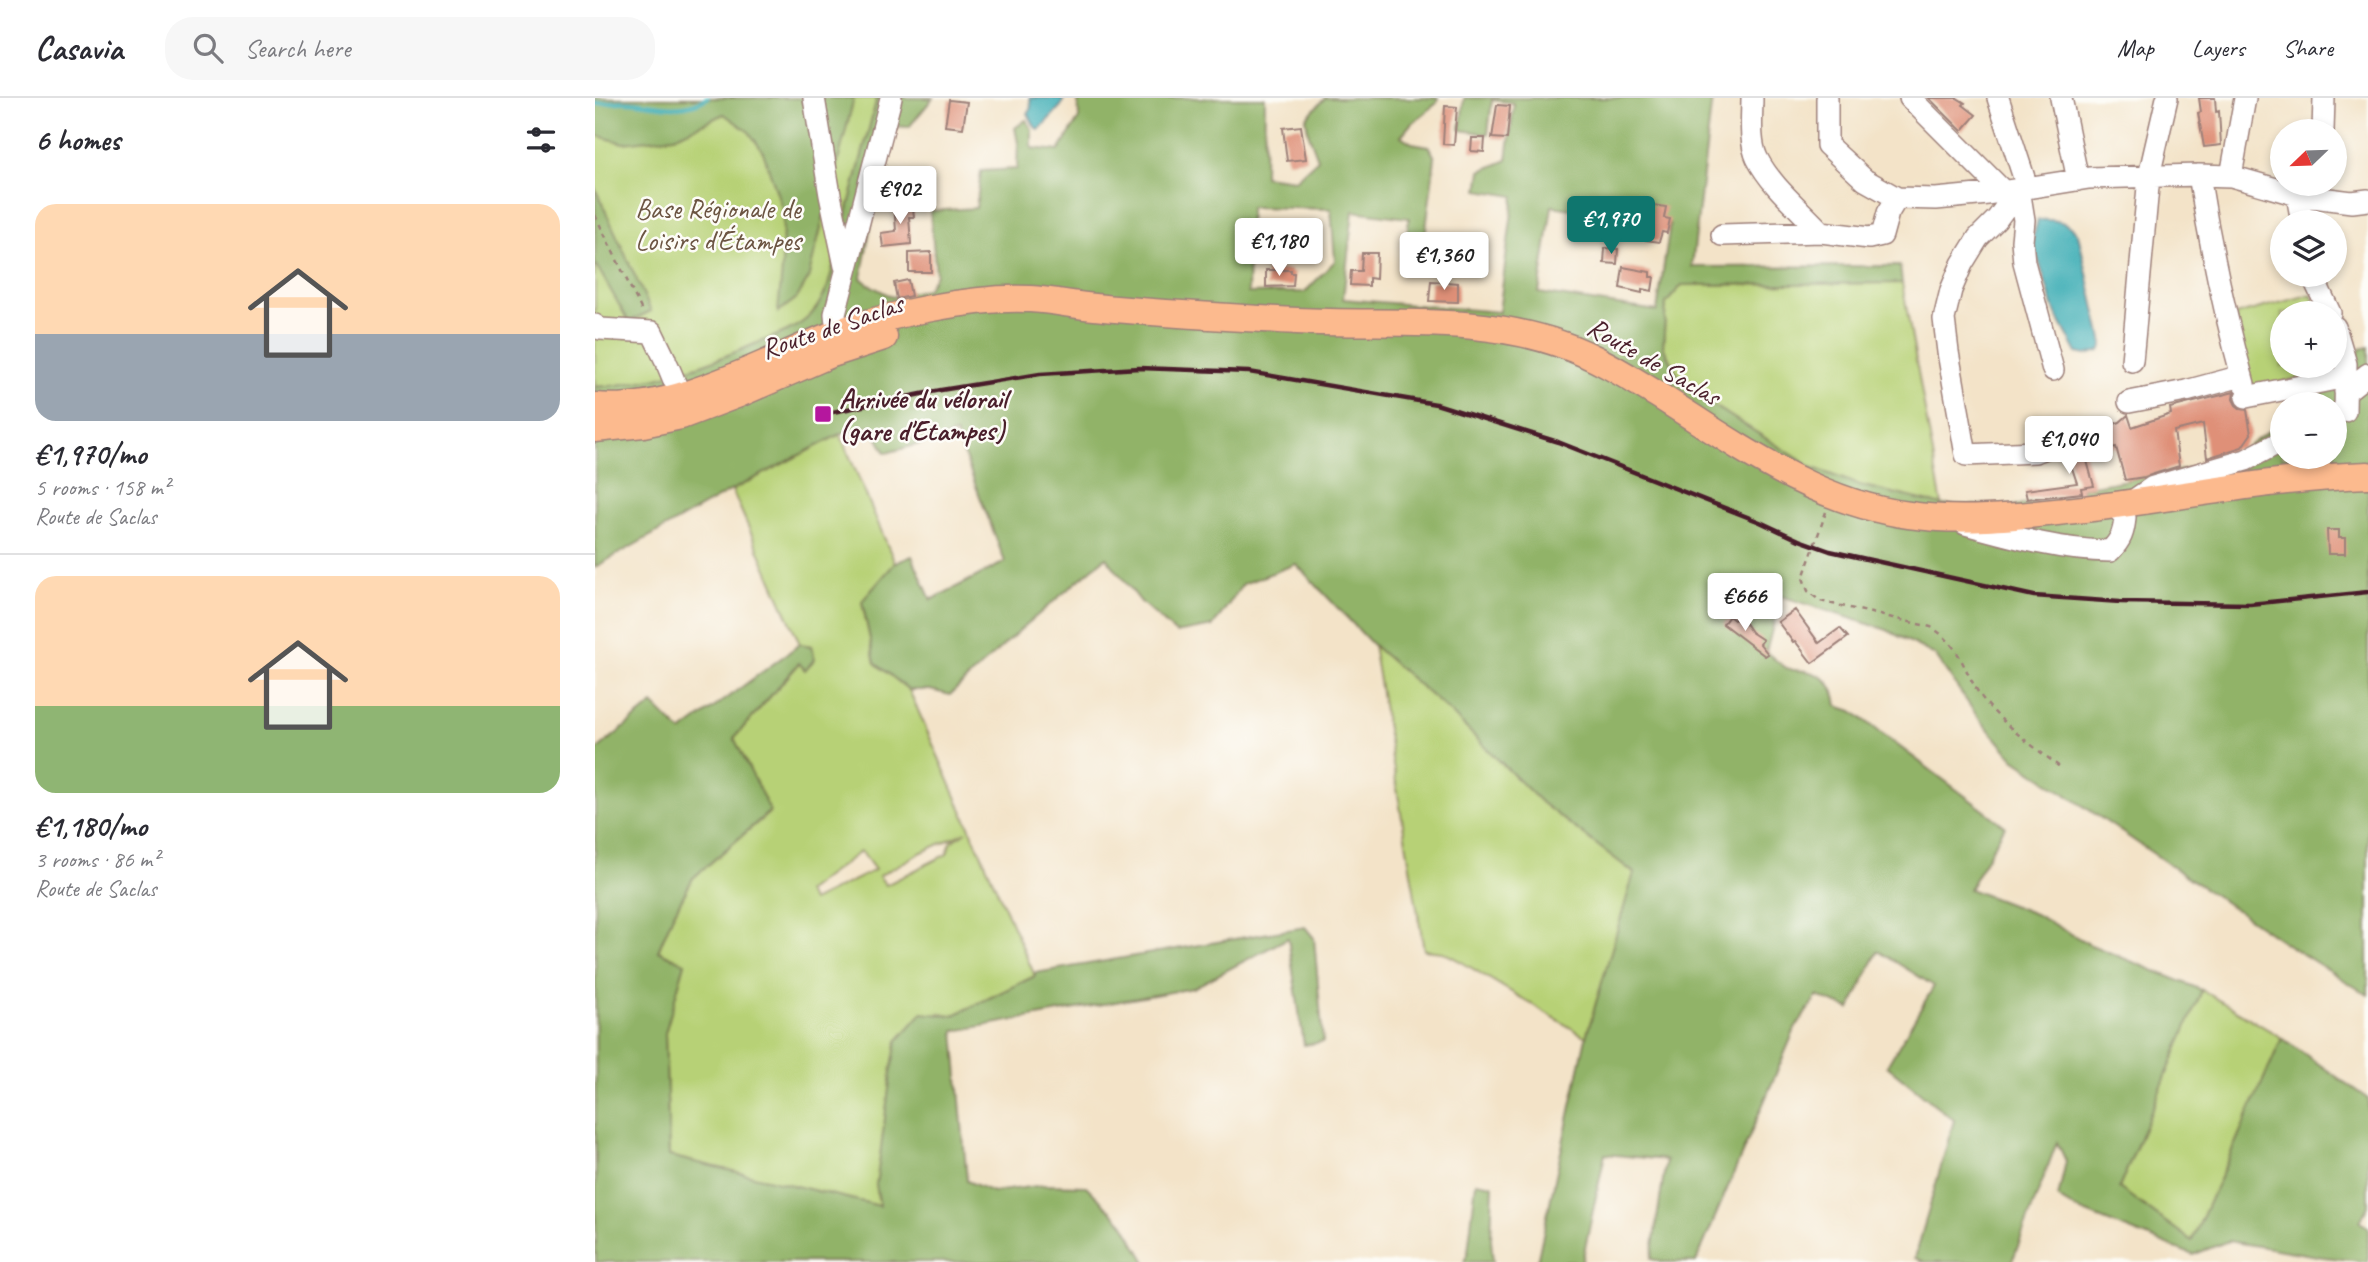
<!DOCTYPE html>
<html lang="en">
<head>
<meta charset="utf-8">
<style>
  body { margin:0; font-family:Caveat,sans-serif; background:#f7f7f7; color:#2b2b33; height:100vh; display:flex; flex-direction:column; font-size:26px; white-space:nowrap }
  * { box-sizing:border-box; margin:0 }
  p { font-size:23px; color:#7c7c81 }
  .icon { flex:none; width:38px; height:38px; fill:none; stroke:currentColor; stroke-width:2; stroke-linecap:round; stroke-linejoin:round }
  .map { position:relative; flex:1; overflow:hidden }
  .side { display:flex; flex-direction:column; background:#fff; width:595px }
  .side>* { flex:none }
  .needle { width:46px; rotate:247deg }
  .controls { position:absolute; left:1675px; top:21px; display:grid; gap:14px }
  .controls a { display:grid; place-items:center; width:77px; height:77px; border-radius:50%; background:#fff; box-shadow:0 4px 10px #0003; font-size:35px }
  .price { position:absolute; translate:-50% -60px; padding:0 16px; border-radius:7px; background:#fff; color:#222; font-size:23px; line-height:46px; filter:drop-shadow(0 2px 4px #0008) }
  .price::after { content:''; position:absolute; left:50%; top:42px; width:21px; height:16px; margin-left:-10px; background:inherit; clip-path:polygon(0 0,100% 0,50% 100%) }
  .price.active { background:#0f766e; color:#fff }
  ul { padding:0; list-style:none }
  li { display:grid; align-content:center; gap:14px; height:371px; padding:0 35px }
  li+li { border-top:2px solid #e1e1e2 }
  li span { display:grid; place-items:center; height:217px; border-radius:21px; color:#555 }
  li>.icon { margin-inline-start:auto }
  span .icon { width:126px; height:126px; fill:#fffc; stroke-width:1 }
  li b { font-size:30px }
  h2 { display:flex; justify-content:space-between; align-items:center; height:84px; padding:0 35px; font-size:30px }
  header { display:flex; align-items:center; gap:42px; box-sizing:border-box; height:98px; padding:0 35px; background:#fff; border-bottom:2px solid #e1e1e2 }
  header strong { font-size:33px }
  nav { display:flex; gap:38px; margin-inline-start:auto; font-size:24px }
  .search { width:490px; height:63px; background:#f7f7f7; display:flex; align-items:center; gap:18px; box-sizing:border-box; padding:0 24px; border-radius:28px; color:#7c7c81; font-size:26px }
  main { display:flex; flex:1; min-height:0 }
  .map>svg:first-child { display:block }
  .green { fill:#b7d176; stroke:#807850; stroke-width:2; fill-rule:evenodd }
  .forest { fill:#91b367; stroke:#6e6949; stroke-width:2; fill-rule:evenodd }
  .water { fill:#3cadb5; stroke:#436670; stroke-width:2 }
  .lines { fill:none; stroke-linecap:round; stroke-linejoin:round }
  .stream { stroke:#3cadb5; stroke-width:4.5 }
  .building { fill:#df9078 }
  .minor-casing { stroke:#9e817a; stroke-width:24 }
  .major-casing { stroke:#9e817a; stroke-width:29 }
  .path { stroke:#9e817a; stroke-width:2.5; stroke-dasharray:5 5; stroke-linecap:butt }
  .minor { stroke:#fff; stroke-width:21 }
  .major { stroke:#fcba8e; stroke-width:26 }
  .rail { stroke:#4a1f2b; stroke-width:4.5 }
  .poi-dot { fill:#b5179e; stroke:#fdfcf7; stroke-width:2.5 }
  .labels { text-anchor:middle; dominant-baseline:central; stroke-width:5; stroke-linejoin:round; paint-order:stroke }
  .park-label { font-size:28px; fill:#6b5442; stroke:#fdfcf7 }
  .street-label { font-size:28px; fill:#4a1f2b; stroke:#fdfcf7 }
  .poi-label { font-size:28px; font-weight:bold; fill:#4a1f2b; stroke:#fdfcf7; text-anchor:start }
</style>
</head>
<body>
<header>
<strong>Casavia</strong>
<div class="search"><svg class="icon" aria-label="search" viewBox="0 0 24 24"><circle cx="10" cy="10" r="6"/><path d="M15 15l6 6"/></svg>Search here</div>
<nav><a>Map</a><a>Layers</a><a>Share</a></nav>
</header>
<main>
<section class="side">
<h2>6 homes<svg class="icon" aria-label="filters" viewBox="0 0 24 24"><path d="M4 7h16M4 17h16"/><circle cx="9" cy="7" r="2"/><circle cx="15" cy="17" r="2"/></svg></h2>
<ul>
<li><span style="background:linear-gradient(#ffd9b3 60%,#9aa5b1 0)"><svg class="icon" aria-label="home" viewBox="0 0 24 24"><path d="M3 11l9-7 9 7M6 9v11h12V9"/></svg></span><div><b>€1,970/mo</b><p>5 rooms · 158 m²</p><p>Route de Saclas</p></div></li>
<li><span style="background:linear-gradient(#ffd9b3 60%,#8fb573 0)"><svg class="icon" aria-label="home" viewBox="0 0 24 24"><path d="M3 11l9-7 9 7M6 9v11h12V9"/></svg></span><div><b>€1,180/mo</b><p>3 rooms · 86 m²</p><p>Route de Saclas</p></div></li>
</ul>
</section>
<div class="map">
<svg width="1773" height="1164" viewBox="0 0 1773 1164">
  <rect width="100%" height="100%" fill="#fdfcf7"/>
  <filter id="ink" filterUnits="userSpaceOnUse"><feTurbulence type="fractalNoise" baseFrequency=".0143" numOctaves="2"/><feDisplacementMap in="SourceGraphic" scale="14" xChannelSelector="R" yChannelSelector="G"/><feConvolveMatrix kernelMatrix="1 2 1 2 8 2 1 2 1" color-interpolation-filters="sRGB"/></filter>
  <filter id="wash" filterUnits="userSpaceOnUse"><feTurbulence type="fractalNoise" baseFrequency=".00686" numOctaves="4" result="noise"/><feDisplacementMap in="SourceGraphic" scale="28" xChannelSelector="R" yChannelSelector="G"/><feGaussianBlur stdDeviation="1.57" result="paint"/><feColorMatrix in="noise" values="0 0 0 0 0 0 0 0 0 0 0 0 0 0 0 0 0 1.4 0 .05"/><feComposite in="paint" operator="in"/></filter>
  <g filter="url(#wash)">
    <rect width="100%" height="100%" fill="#f3e3c8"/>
    <path class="green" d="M 0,0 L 282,0 L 233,188 C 227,202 221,214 209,223 C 195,234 177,239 160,246 C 108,268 58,286 0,289 Z
      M 1307,185 L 1347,407 L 1264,387 L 1218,370 L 1121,309 L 1086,282 L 1068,249 L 1071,205 L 1087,187 Z
      M 1717,196 L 1722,215 L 1687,215 L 1687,268 L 1733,268 L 1734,273 L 1656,291 L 1640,217 Z
      M 245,336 L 300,465 L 267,504 L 280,565 L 314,592 L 440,878 L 357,918 L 344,915 L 297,968 L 282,1096 L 285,1108 L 74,1058 L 70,935 L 90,865 L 63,854 L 77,819 L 98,780 L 175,714 L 139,640 L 205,565 L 216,548 L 205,546 L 137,392 ZM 371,734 L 356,744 L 352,756 L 291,787 L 284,778 L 325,755 ZM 266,753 L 280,772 L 217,803 L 211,794 Z
      M 778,547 L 854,613 L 947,705 L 1040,775 L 991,939 L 865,863 L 848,854 L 829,852 Z
      M 1607,892 L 1687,940 L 1597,1143 L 1524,1090 Z"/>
    <path class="forest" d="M 0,0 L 259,0 L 213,181 L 202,200 L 183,214 L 187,172 L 188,113 L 168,54 L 154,34 L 129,16 L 79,39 L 28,45 L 0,37 Z
      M 282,0 L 338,0 L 314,29 L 295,28 L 266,180 L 273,186 L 297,199 L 332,191 L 341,176 L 335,113 L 381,110 L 386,73 L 422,71 L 423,45 L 420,30 L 431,22 L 437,31 L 437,50 L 464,53 L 484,20 L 483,0 L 670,0 L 669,78 L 700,82 L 723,61 L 713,34 L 711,20 L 730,0 L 843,0 L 842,5 L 815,27 L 806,38 L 817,45 L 834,48 L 840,60 L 830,139 L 812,137 L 814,120 L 758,113 L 748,201 L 904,214 L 919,98 L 883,92 L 886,73 L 912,62 L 919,5 L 897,2 L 893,36 L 865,32 L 869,0 L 1117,0 L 1097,169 L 1305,168 L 1307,185 L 1087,187 L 1071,205 L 1068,249 L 1085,282 L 1121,309 L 1218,370 L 1264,387 L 1347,407 L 1418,408 L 1487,398 L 1487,390 L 1638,363 L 1643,355 L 1687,324 L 1687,359 L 1740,359 L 1740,306 L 1712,306 L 1751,279 L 1765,251 L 1773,249 L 1773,897 L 1693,847 L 1419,661 L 1382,618 L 1340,557 L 1292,532 L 1186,498 L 1171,554 C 1178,559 1186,568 1194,571 C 1199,573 1206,572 1211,573 C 1231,577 1240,588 1242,608 L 1257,613 L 1410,728 L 1374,791 L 1440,816 L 1496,847 L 1607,892 L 1524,1090 L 1597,1143 L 1687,940 L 1773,1001 L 1773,1108 L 1765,1124 L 1773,1129 L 1773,1164 L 1728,1159 L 1633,1143 L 1598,1157 L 1481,1111 L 1463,1100 L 1471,1063 L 1462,1044 L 1417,1164 L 1330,1164 L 1320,1160 L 1359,1022 L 1292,968 L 1339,888 L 1283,853 L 1255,911 L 1222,898 L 1200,931 L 1101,1164 L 1068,1164 L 1056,1161 L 1071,1062 L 1010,1056 L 987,1164 L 942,1164 L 991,939 L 1039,775 L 947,705 L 854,613 L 778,547 L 701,466 L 648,486 L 618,528 L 581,535 L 546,504 L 511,459 L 425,532 L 355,597 L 335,592 L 314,592 L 280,565 L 267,503 L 300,465 L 317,458 L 336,502 L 410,464 L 361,336 L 291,355 L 276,328 L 245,336 L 137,392 L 0,469 L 0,289 C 58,286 108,268 160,246 C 177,239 195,234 209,223 C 221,214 227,201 233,188 ZM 957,108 L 1075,126 L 1062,213 L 944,195 ZM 655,109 L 736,111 L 740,163 L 710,194 L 653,195 Z
      M 0,90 L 56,213 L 34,224 L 0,165 Z
      M 205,546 L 216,548 L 220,561 L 210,572 L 204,565 L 139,640 L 175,713 L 98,780 L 77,819 L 63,853 L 90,865 L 70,935 L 74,1058 L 285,1108 L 281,1087 L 297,968 L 302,943 L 327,915 L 357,918 L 440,878 L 440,875 L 710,829 L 719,840 L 728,944 L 709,947 L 693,840 L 598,890 L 359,933 L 372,1083 L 398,1094 L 449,1087 L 491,1088 L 528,1125 L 551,1164 L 1,1164 L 0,653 L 58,606 L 86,634 Z
      M 881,1084 L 898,1087 L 896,1141 L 898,1164 L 869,1164 L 873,1154 Z"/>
    <path class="water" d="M 435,0 L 469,0 L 466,8 L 444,32 L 440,29 L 433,15 L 436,9 Z
      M 1443,122 C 1459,121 1473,123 1483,136 L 1508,246 L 1505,253 L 1491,257 L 1482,255 L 1460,214 L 1437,142 Z"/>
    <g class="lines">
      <path class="stream" d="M 0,6 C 11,5 23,3 34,4 C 62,6 85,16 112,0"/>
    </g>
    <g id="blocks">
      <path class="building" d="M 1334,0 L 1362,0 L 1370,5 L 1368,7 L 1381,17 L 1367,33 Z
        M 1604,0 L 1620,0 L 1621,14 L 1624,13 L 1626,47 L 1609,49 L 1603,15 L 1606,14 Z
        M 354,2 L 372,4 L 368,30 L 350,28 Z
        M 902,7 L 915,8 L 912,41 L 897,40 Z
        M 850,8 L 862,9 L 859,47 L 848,46 Z
        M 706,28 L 711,61 L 692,63 L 688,30 Z
        M 877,40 L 890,40 L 889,54 L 876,53 Z
        M 317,103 L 319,119 L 314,119 L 316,146 L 288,149 L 286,135 L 301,133 L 299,105 Z
        M 1058,107 L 1071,109 L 1069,120 L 1075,121 L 1072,135 L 1067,134 L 1064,144 L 1051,142 Z
        M 1010,150 L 1023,151 L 1022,166 L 1009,165 Z
        M 336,154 L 336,174 L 314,174 L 314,155 Z
        M 767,155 L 782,155 L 781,181 L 774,180 L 774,188 L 755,187 L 756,173 L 766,173 Z
        M 1028,169 L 1055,174 L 1055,179 L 1059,179 L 1057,193 L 1047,191 L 1047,195 L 1025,190 Z
        M 671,172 L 696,172 L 696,175 L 699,175 L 698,188 L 671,189 Z
        M 313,182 L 316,198 L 302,201 L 299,185 Z
        M 836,183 L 863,185 L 863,204 L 834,203 Z
        M 1639,294 L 1638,301 L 1641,307 L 1646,311 L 1652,312 L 1656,336 L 1647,349 L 1612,360 L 1608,326 L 1579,333 L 1584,368 L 1550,379 L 1530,382 L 1521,349 L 1517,350 L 1510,329 L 1525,324 L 1533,317 L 1537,329 L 1576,316 L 1575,310 Z
        M 1487,345 L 1499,388 L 1486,390 L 1487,395 L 1432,401 L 1430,392 L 1482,385 L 1470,349 Z
        M 1732,432 L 1744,432 L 1744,440 L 1750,440 L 1750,456 L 1733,456 Z
        M 1200,512 L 1224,545 L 1245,530 L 1253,539 L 1217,565 L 1200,543 L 1198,544 L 1183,524 Z
        M 1134,518 L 1139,522 L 1145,518 L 1156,534 L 1168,542 L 1165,546 L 1173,556 L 1170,558 L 1128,526 Z"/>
    </g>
  </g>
  <g filter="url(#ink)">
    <use href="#blocks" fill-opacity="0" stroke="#9e817a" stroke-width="2"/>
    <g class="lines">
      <defs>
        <path id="minor" d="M 219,0 L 235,97 L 250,168
          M 1157,0 C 1157,18 1154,43 1162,60 C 1176,88 1205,111 1226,134
          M 1232,0 L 1232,47 L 1270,82 L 1302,100 L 1341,101 L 1393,96 L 1494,80 L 1604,77
          M 1315,0 L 1408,93
          M 1403,0 L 1432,89
          M 1466,0 L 1483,82
          M 1728,33 L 1729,0
          M 1636,78 L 1650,0
          M 1424,91 L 1402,121 L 1383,140 L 1367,166 L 1356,192 L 1349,221 L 1353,254 L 1371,357 L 1440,354 L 1456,348
          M 1424,91 L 1429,122 L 1427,143 L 1429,164 L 1458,272
          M 1702,97 L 1757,104 L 1773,102
          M 1127,137 L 1226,134 L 1274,140 L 1287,137 L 1293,115 L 1302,100
          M 1717,177 L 1735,215
          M 0,227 L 5,231 L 57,234 L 70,261
          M 1740,229 L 1751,266 L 1750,313 L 1740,316
          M 237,248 L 242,235 L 240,216 L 296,0
          M 1537,263 L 1554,78 L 1572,0
          M 73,268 L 85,297
          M 1649,286 C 1630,217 1615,148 1604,77 L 1636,78 L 1702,97 L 1707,124
          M 1750,294 L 1773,276
          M 1651,299 L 1751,279
          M 1534,304 L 1591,293 L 1647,278
          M 1542,400 L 1558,389 L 1651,362 L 1687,343
          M 1370,426 C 1417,439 1467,453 1515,453 C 1526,442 1529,434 1530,419 L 1520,408"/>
        <path id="major" d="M 0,308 C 77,316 166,265 236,237 C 288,217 380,198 435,201 C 457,202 478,207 500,209 C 567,216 635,219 702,223 C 792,228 882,216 968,247 C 1003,259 1035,280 1066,299 C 1143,348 1221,405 1314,417 C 1369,425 1424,418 1480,412 C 1577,401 1675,380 1773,377
          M 0,331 L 48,326 L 86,318 L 144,296 L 234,257 L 289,239"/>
      </defs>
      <use href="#minor" class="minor-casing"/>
      <use href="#major" class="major-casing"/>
      <path class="path" d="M 0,117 L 48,215
        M 1231,414 L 1208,480 L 1213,493 L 1225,503 L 1336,529 C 1370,550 1368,578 1392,606 C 1413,631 1441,650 1466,670"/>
      <use href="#minor" class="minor"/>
      <use href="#major" class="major"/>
      <path class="rail" d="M 228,316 L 346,292 L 445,276 L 544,270 L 654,274 L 841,306 L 963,344 L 1165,424 L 1204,442 L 1235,453 L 1439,498 L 1525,504 L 1655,506 L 1773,494"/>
    </g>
  </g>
  <rect class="poi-dot" x="219" y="307" width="18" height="18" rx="3.5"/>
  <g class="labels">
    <g class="park-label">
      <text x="123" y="110">Base Régionale de<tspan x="123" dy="32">Loisirs d'Étampes</tspan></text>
    </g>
    <g class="street-label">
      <text transform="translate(237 228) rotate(-19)">Route de Saclas</text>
      <text transform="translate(1059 263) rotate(30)">Route de Saclas</text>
    </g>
    <g class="poi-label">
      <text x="244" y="300">Arrivée du vélorail<tspan x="244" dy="32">(gare d'Etampes)</tspan></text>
    </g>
  </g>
</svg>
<div class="controls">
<a><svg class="needle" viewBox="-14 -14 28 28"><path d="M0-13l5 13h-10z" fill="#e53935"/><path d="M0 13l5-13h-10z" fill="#7c7c81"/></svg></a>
<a><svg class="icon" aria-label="layers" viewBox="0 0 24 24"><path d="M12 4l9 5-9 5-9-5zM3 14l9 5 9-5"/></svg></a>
<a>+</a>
<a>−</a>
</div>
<b class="price" style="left:305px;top:128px">€902</b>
<b class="price active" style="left:1016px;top:158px">€1,970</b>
<b class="price" style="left:684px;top:180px">€1,180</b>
<b class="price" style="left:849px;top:194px">€1,360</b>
<b class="price" style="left:1474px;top:378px">€1,040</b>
<b class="price" style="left:1150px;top:535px">€666</b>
</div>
</main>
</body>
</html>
